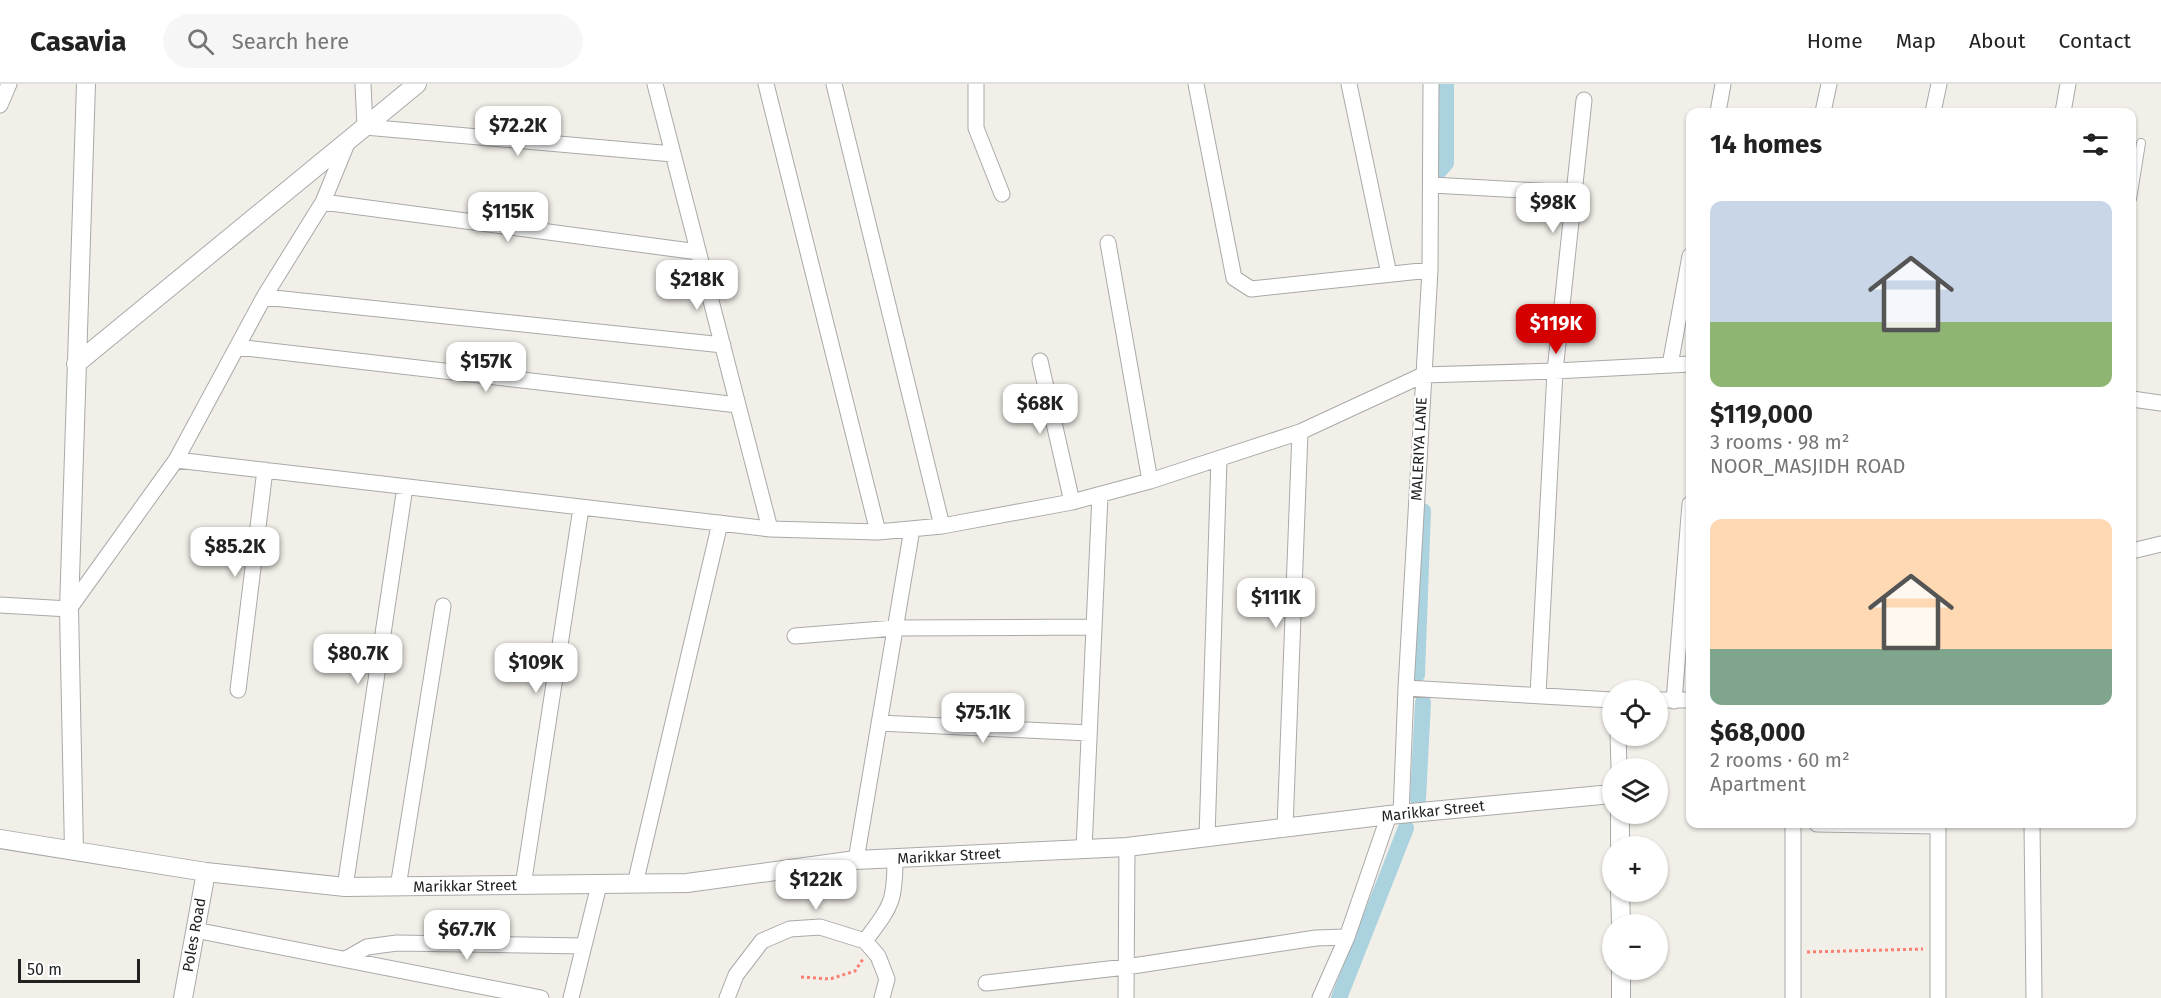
<!DOCTYPE html>
<html lang="en">
<head>
<meta charset="utf-8">
<style>
  body { margin:0; font-family:"Fira Sans",sans-serif; background:#f6f6f6; color:#222; height:100vh; display:flex; flex-direction:column; font-size:22px; white-space:nowrap }
  * { box-sizing:border-box; margin:0 }
  p { font-size:20px; color:#767676 }
  .icon { flex:none; width:33px; height:33px; fill:none; stroke:currentColor; stroke-width:2; stroke-linecap:round; stroke-linejoin:round }
  .map { position:relative; flex:1; overflow:hidden }
  .details { position:absolute; left:1686px; top:24px; width:450px; height:720px; display:flex; flex-direction:column; background:#fff; border-radius:12px; box-shadow:0 2px 4px #0004 }
  .details>* { flex:none }
  .tools { position:absolute; left:1602px; top:596px; display:grid; gap:12px }
  .tools a { display:grid; place-items:center; width:66px; height:66px; border-radius:50%; background:#fff; box-shadow:0 2px 4px #0004; font-size:30px }
  .scale { position:absolute; left:18px; bottom:15px; width:122px; box-sizing:border-box; padding-left:6px; border:3px solid #222; border-top:0; font-size:16px; line-height:21px; white-space:nowrap; color:#222; -webkit-text-stroke:4px #fff; paint-order:stroke }
  .price { position:absolute; translate:-50% -51px; padding:0 14px; border-radius:12px; background:#fff; color:#222; font-size:20px; line-height:39px; filter:drop-shadow(0 2px 3px #0008) }
  .price::after { content:''; position:absolute; left:50%; top:36px; width:18px; height:14px; margin-left:-9px; background:inherit; clip-path:polygon(0 0,100% 0,50% 100%) }
  .price.selected { background:#d40000; color:#fff }
  ul { padding:0; list-style:none }
  li { display:grid; align-content:center; gap:12px; height:318px; padding:0 24px }
  li span { display:grid; place-items:center; height:186px; border-radius:12px; color:#555 }
  li>.icon { margin-inline-start:auto }
  span .icon { width:108px; height:108px; fill:#fffc; stroke-width:1 }
  li b { font-size:26px }
  h2 { display:flex; justify-content:space-between; align-items:center; height:72px; padding:0 24px; font-size:26px }
  header { display:flex; align-items:center; gap:36px; box-sizing:border-box; height:84px; padding:0 30px; background:#fff; border-bottom:2px solid #e0e0e0 }
  header strong { font-size:28px }
  nav { display:flex; gap:33px; margin-inline-start:auto; font-size:21px }
  .search { width:420px; height:54px; background:#f6f6f6; display:flex; align-items:center; gap:15px; box-sizing:border-box; padding:0 21px; border-radius:33px; color:#767676; font-size:22px }
  .map>svg:first-child { display:block }
  .lines { fill:none; stroke-linecap:round; stroke-linejoin:round }
  .canal { stroke:#aad3df; stroke-width:16 }
  .service-casing { stroke:#a9a9a9; stroke-width:10 }
  .minor-casing { stroke:#a9a9a9; stroke-width:17 }
  .tertiary-casing { stroke:#a9a9a9; stroke-width:20 }
  .path { stroke:#fa8072; stroke-width:3; stroke-dasharray:3 3; stroke-linecap:butt }
  .service { stroke:#fff; stroke-width:8 }
  .minor { stroke:#fff; stroke-width:15 }
  .tertiary { stroke:#fff; stroke-width:18 }
  .labels { text-anchor:middle; dominant-baseline:central; stroke-width:4.5; stroke-linejoin:round; paint-order:stroke }
  .street-label { font-size:15px; fill:#222; stroke:#fff }
</style>
</head>
<body>
<header>
<strong>Casavia</strong>
<div class="search"><svg class="icon" aria-label="search" viewBox="0 0 24 24"><circle cx="10" cy="10" r="6"/><path d="M15 15l6 6"/></svg>Search here</div>
<nav><a>Home</a><a>Map</a><a>About</a><a>Contact</a></nav>
</header>
<div class="map">
<svg width="2161" height="914" viewBox="0 0 2161 914">
  <rect width="100%" height="100%" fill="#f2efe9"/>
  <g class="lines">
    <path class="canal" d="M 1439,87 L 1446,79 L 1446,0
      M 1417,591 L 1423,427
      M 1418,715 L 1423,618
      M 1339,914 L 1406,744"/>
    <defs>
      <path id="service" d="M 2132,115 L 2141,59"/>
      <path id="minor" d="M 363,0 L 365,43 L 673,70
        M 655,0 L 770,445
        M 766,0 L 878,448
        M 834,0 L 942,442
        M 976,0 L 976,44 L 1002,110
        M 1196,0 L 1234,194 L 1251,205 L 1430,186
        M 1349,0 L 1389,190
        M 0,21 L 9,0
        M 1718,28 L 1723,0
        M 1823,28 L 1829,0
        M 1933,28 L 1939,0
        M 2063,28 L 2068,0
        M 1432,101 L 1574,109
        M 323,118 L 698,168
        M 1108,159 L 1150,397
        M 264,213 L 723,261
        M 237,263 L 738,321
        M 1040,277 L 1072,418
        M 1670,281 L 1690,172
        M 2132,315 L 2161,319
        M 176,376 L 770,445 L 878,448 L 942,442 L 1072,418 L 1150,397 L 1300,348 L 1423,291 L 1555,287 L 1690,280
        M 2132,467 L 2161,460
        M 0,521 L 69,525 L 176,376 L 264,213 L 323,118 L 348,57
        M 795,552 L 895,544 L 1094,543
        M 1406,604 L 1612,616
        M 238,606 L 265,386
        M 1538,611 L 1555,287 L 1584,16
        M 1658,616 L 1690,616
        M 1674,617 L 1690,420
        M 879,639 L 1089,649
        M 1618,651 L 1619,684
        M 1401,730 L 1406,604 L 1430,186 L 1431,0
        M 1793,740 L 1793,914
        M 1817,740 L 1937,742
        M 1938,740 L 1938,914
        M 2032,740 L 2034,914
        M 1285,744 L 1300,348
        M 1207,753 L 1219,375
        M 1084,765 L 1100,411
        M 856,776 L 912,445
        M 635,800 L 720,439
        M 523,802 L 581,424
        M 345,803 L 405,403
        M 398,803 L 443,522
        M 195,846 L 541,914
        M 865,857 C 891,822 895,819 895,775
        M 346,875 L 367,863 L 397,859 L 584,862
        M 986,899 L 1126,883 L 1316,854 L 1347,853
        M 571,914 L 599,801
        M 727,914 L 736,891 L 762,857 L 790,845 L 820,843 L 865,857 L 878,872 L 887,895 L 882,914
        M 1126,914 L 1127,763
        M 1320,914 L 1347,853 L 1389,731"/>
      <path id="tertiary" d="M 76,280 L 417,0
        M 1620,729 L 1620,762
        M 0,755 L 206,788 L 345,803 L 687,799 L 856,776 L 1127,763 L 1389,731 L 1612,710
        M 74,766 L 69,525 L 86,0
        M 1620,807 L 1621,840
        M 1621,885 L 1621,914
        M 183,914 L 206,788"/>
    </defs>
    <use href="#service" class="service-casing"/>
    <use href="#minor" class="minor-casing"/>
    <use href="#tertiary" class="tertiary-casing"/>
    <path class="path" d="M 1807,868 L 1923,865
      M 801,893 L 830,895 L 855,887 L 863,875"/>
    <use href="#service" class="service"/>
    <use href="#minor" class="minor"/>
    <use href="#tertiary" class="tertiary"/>
  </g>
  <g class="labels">
    <g class="street-label">
      <text transform="translate(1419 365) rotate(-87)">MALERIYA LANE</text>
      <text transform="translate(1433 727) rotate(-6)">Marikkar Street</text>
      <text transform="translate(949 772) rotate(-3)">Marikkar Street</text>
      <text transform="translate(465 802) rotate(-1)">Marikkar Street</text>
      <text transform="translate(194 851) rotate(-80)">Poles Road</text>
    </g>
  </g>
</svg>
<div class="tools">
<a><svg class="icon" aria-label="locate" viewBox="0 0 24 24"><circle cx="12" cy="12" r="6"/><path d="M12 2v4M12 18v4M2 12h4M18 12h4"/></svg></a>
<a><svg class="icon" aria-label="layers" viewBox="0 0 24 24"><path d="M12 4l9 5-9 5-9-5zM3 14l9 5 9-5"/></svg></a>
<a>+</a>
<a>−</a>
</div>
<div class="scale">50 m</div>
<b class="price" style="left:518px;top:73px">$72.2K</b>
<b class="price" style="left:1553px;top:150px">$98K</b>
<b class="price" style="left:508px;top:159px">$115K</b>
<b class="price" style="left:697px;top:227px">$218K</b>
<b class="price selected" style="left:1556px;top:271px">$119K</b>
<b class="price" style="left:486px;top:309px">$157K</b>
<b class="price" style="left:1040px;top:351px">$68K</b>
<b class="price" style="left:235px;top:494px">$85.2K</b>
<b class="price" style="left:1276px;top:545px">$111K</b>
<b class="price" style="left:358px;top:601px">$80.7K</b>
<b class="price" style="left:536px;top:610px">$109K</b>
<b class="price" style="left:983px;top:660px">$75.1K</b>
<b class="price" style="left:816px;top:827px">$122K</b>
<b class="price" style="left:467px;top:877px">$67.7K</b>
<section class="details">
<h2>14 homes<svg class="icon" aria-label="filters" viewBox="0 0 24 24"><path d="M4 7h16M4 17h16"/><circle cx="9" cy="7" r="2"/><circle cx="15" cy="17" r="2"/></svg></h2>
<ul>
<li><span style="background:linear-gradient(#c9d6e8 65%,#8fb573 0)"><svg class="icon" aria-label="home" viewBox="0 0 24 24"><path d="M3 11l9-7 9 7M6 9v11h12V9"/></svg></span><div><b>$119,000</b><p>3 rooms · 98 m²</p><p>NOOR_MASJIDH ROAD</p></div></li>
<li><span style="background:linear-gradient(#ffd9b3 70%,#7fa58c 0)"><svg class="icon" aria-label="home" viewBox="0 0 24 24"><path d="M3 11l9-7 9 7M6 9v11h12V9"/></svg></span><div><b>$68,000</b><p>2 rooms · 60 m²</p><p>Apartment</p></div></li>
</ul>
</section>
</div>
</body>
</html>
